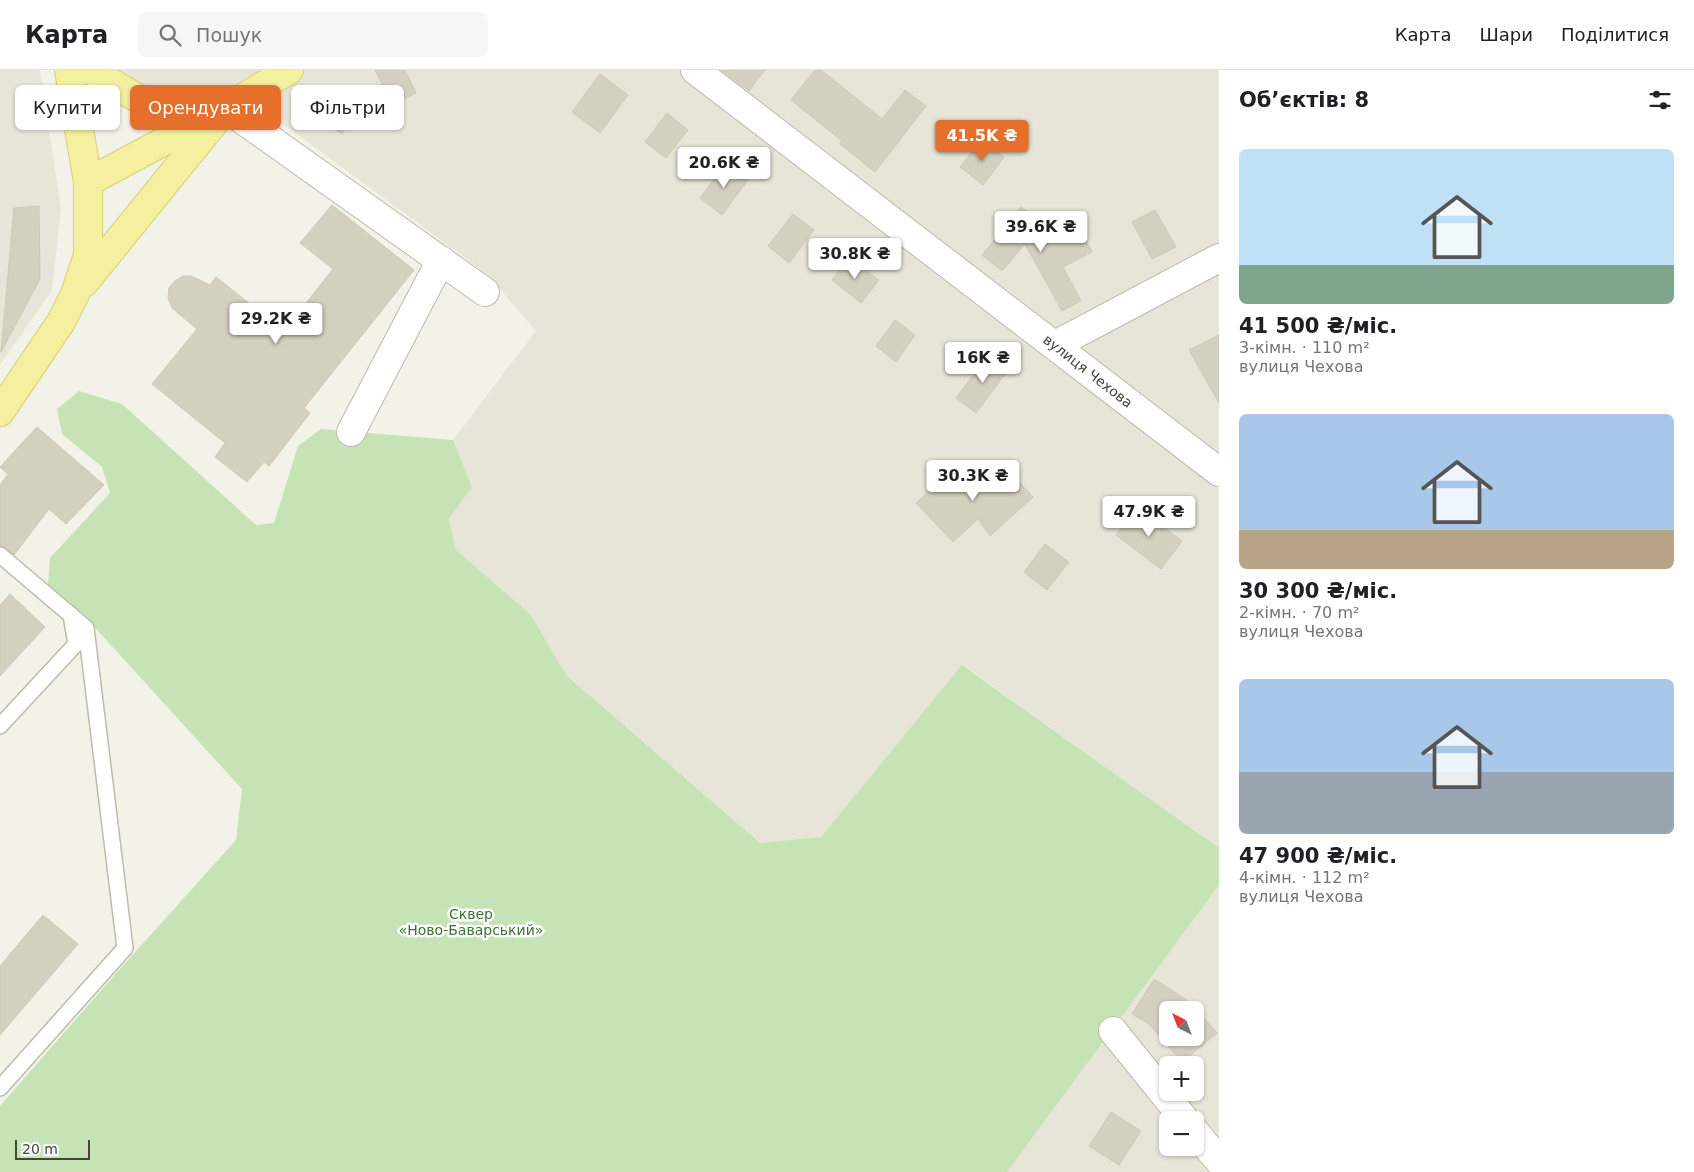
<!DOCTYPE html>
<html lang="uk">
<head>
<meta charset="utf-8">
<style>
  body { margin:0; font-family:"DejaVu Sans",sans-serif; background:#f6f6f6; color:#202124; height:100vh; display:flex; flex-direction:column; font-size:19px; white-space:nowrap }
  * { box-sizing:border-box; margin:0 }
  p { font-size:16px; color:#757577 }
  .icon { flex:none; width:28px; height:28px; fill:none; stroke:currentColor; stroke-width:2; stroke-linecap:round; stroke-linejoin:round }
  .map { position:relative; flex:1; overflow:hidden }
  .drawer { display:flex; flex-direction:column; background:#fff; width:475px }
  .drawer>* { flex:none }
  .guide { position:absolute; left:15px; top:15px; width:475px; height:45px; display:flex; gap:10px }
  .needle { width:32px; rotate:318deg }
  .buttons { position:absolute; left:1159px; top:931px; display:grid; gap:10px }
  .buttons a { display:grid; place-items:center; width:45px; height:45px; border-radius:8px; background:#fff; box-shadow:0 1px 4px #0004; font-size:25px }
  .scale { position:absolute; left:15px; bottom:12px; width:75px; box-sizing:border-box; padding-left:5px; border:2px solid #464338; border-top:0; font-size:14px; line-height:18px; white-space:nowrap; color:#464338; -webkit-text-stroke:4px #fff; paint-order:stroke }
  .price { position:absolute; translate:-50% -42px; padding:0 11px; border-radius:5px; background:#fff; color:#222; font-size:16px; line-height:32px; filter:drop-shadow(0 1px 2px #0008) }
  .price::after { content:''; position:absolute; left:50%; top:30px; width:15px; height:11px; margin-left:-8px; background:inherit; clip-path:polygon(0 0,100% 0,50% 100%) }
  .price.selected { background:#e76f2c; color:#fff }
  ul { padding:0; list-style:none }
  li { display:grid; align-content:center; gap:10px; height:265px; padding:0 20px }
  li span { display:grid; place-items:center; height:155px; border-radius:8px; color:#555 }
  li>.icon { margin-inline-start:auto }
  span .icon { width:90px; height:90px; fill:#fffc; stroke-width:1 }
  li b { font-size:21px }
  h2 { display:flex; justify-content:space-between; align-items:center; height:60px; padding:0 20px; font-size:21px }
  .chip { padding:0 18px; border-radius:8px; background:#fff; box-shadow:0 1px 4px #0004; font-size:18px; line-height:45px }
  .chip.selected { background:#e76f2c; color:#fff }
  header { display:flex; align-items:center; gap:30px; box-sizing:border-box; height:70px; padding:0 25px; background:#fff; border-bottom:1px solid #e0e0e0 }
  header strong { font-size:24px }
  nav { display:flex; gap:28px; margin-inline-start:auto; font-size:18px }
  .search { width:350px; height:45px; background:#f6f6f6; display:flex; align-items:center; gap:12px; box-sizing:border-box; padding:0 18px; border-radius:8px; color:#757577; font-size:19px }
  main { display:flex; flex:1; min-height:0 }
  .map>svg:first-child { display:block }
  .residential { fill:#e6e5d8; fill-rule:evenodd }
  .green { fill:#c5e3b5 }
  .building { fill:#d4d0bf; stroke:#cec9b3; fill-rule:evenodd }
  .lines { fill:none; stroke-linecap:round; stroke-linejoin:round }
  .lane-casing { stroke:#bebbac; stroke-width:18 }
  .street-casing { stroke:#bebbac; stroke-width:30 }
  .primary-casing { stroke:#d9d071; stroke-width:30 }
  .lane { stroke:#fff; stroke-width:15 }
  .street { stroke:#fff; stroke-width:28 }
  .primary { stroke:#f5efa0; stroke-width:28 }
  .labels { text-anchor:middle; dominant-baseline:central; stroke-width:5; stroke-linejoin:round; paint-order:stroke }
  .street-label { font-size:14px; fill:#464338; stroke:#fff }
  .park-label { font-size:14px; fill:#3b7330; stroke:#fff }
</style>
</head>
<body>
<header>
<strong>Карта</strong>
<div class="search"><svg class="icon" aria-label="search" viewBox="0 0 24 24"><circle cx="10" cy="10" r="6"/><path d="M15 15l6 6"/></svg>Пошук</div>
<nav><a>Карта</a><a>Шари</a><a>Поділитися</a></nav>
</header>
<main>
<div class="map">
<svg width="1219" height="1102" viewBox="0 0 1219 1102">
  <rect width="100%" height="100%" fill="#f3f2e9"/>
  <path class="residential" d="M 0,0 L 40,0 L 61,139 L 52,220 L 0,295 Z
    M 118,0 L 1219,0 L 1219,778 L 963,595 L 821,767 L 760,773 L 566,605 L 531,545 L 456,480 L 449,449 L 472,417 L 453,370 L 536,261 L 487,204 L 260,37 L 163,30 Z
    M 1219,815 L 1219,1102 L 1007,1102 ZM 1168,940 L 1195,940 L 1195,968 L 1168,968 ZM 1168,995 L 1195,995 L 1195,1022 L 1168,1022 ZM 1168,1050 L 1195,1050 L 1195,1078 L 1168,1078 Z"/>
  <path class="green" d="M 79,321 L 122,334 L 256,455 L 274,453 L 298,376 L 321,359 L 453,370 L 472,417 L 449,449 L 456,480 L 531,545 L 566,605 L 760,773 L 821,767 L 962,595 L 1219,778 L 1219,815 L 1007,1102 L 0,1102 L 0,1036 L 111,909 L 236,770 L 242,719 L 89,551 L 48,514 L 50,488 L 110,423 L 102,397 L 62,364 L 57,339 Z"/>
  <path class="building" d="M 375,0 L 405,0 L 416,23 L 392,34 Z
    M 721,0 L 765,0 L 749,21 Z
    M 815,0 L 821,0 L 882,49 L 905,20 L 926,36 L 875,102 L 840,74 L 842,71 L 791,30 Z
    M 600,4 L 628,25 L 600,63 L 572,42 Z
    M 320,22 L 355,44 L 342,64 L 307,42 Z
    M 667,43 L 688,60 L 666,88 L 645,72 Z
    M 982,69 L 1004,87 L 983,115 L 960,97 Z
    M 726,93 L 748,110 L 722,145 L 700,128 Z
    M 332,135 L 414,200 L 304,338 L 310,343 L 269,396 L 264,392 L 247,412 L 215,387 L 225,373 L 152,314 L 197,259 L 172,238 L 168,228 L 169,218 L 175,211 L 183,206 L 191,206 L 210,215 L 216,207 L 284,261 L 333,199 L 300,173 Z
    M 39,136 L 40,209 L 1,282 L 14,138 Z
    M 1021,137 L 1061,168 L 1079,158 L 1092,182 L 1063,197 L 1081,231 L 1062,241 L 1025,174 L 1002,201 L 982,185 Z
    M 1155,140 L 1176,177 L 1152,189 L 1132,152 Z
    M 793,144 L 814,160 L 789,193 L 768,176 Z
    M 849,187 L 879,210 L 861,233 L 832,210 Z
    M 895,250 L 915,265 L 896,292 L 876,276 Z
    M 1219,265 L 1219,333 L 1189,280 Z
    M 989,284 L 1009,299 L 976,343 L 956,328 Z
    M 37,357 L 104,415 L 66,454 L 49,439 L 14,485 L 6,478 L 0,476 L 0,415 L 8,404 L 0,397 Z
    M 960,393 L 983,418 L 1006,398 L 1033,427 L 990,466 L 978,449 L 953,472 L 916,433 Z
    M 1137,437 L 1182,471 L 1161,499 L 1116,465 Z
    M 1045,474 L 1069,492 L 1047,520 L 1024,502 Z
    M 10,524 L 45,557 L 0,606 L 0,535 Z
    M 43,845 L 78,874 L 0,965 L 0,896 Z
    M 1154,909 L 1190,932 L 1217,963 L 1182,992 L 1149,954 L 1132,944 ZM 1168,940 L 1195,940 L 1195,968 L 1168,968 Z
    M 1111,1042 L 1141,1061 L 1119,1095 L 1089,1076 Z"/>
  <g class="lines">
    <defs>
      <path id="lane" d="M 0,485 L 86,558 L 125,878 L 0,1018
        M 0,656 L 76,574 L 71,545"/>
      <path id="street" d="M 695,0 L 1219,402
        M 226,38 L 485,222
        M 1055,275 L 1219,188
        M 351,362 L 441,190
        M 1113,961 L 1185,1050
        M 1195,1062 L 1219,1091"/>
      <path id="primary" d="M 91,0 C 115,15 159,45 188,44 C 197,44 206,41 215,40
        M 88,112 L 226,38 L 289,0
        M 84,213 L 226,38
        M 0,342 L 61,252 L 75,224 L 88,185 L 88,112 L 69,0"/>
    </defs>
    <use href="#lane" class="lane-casing"/>
    <use href="#street" class="street-casing"/>
    <use href="#primary" class="primary-casing"/>
    <use href="#lane" class="lane"/>
    <use href="#street" class="street"/>
    <use href="#primary" class="primary"/>
  </g>
  <g class="labels">
    <g class="street-label">
      <text transform="translate(1088 301) rotate(38)">вулиця Чехова</text>
    </g>
    <g class="park-label">
      <text x="471" y="844">Сквер<tspan x="471" dy="16">«Ново-Баварський»</tspan></text>
    </g>
  </g>
</svg>
<div class="buttons">
<a><svg class="needle" viewBox="-14 -14 28 28"><path d="M0-13l5 13h-10z" fill="#e53935"/><path d="M0 13l5-13h-10z" fill="#757577"/></svg></a>
<a>+</a>
<a>−</a>
</div>
<div class="scale">20 m</div>
<b class="price selected" style="left:982px;top:92px">41.5K ₴</b>
<b class="price" style="left:724px;top:119px">20.6K ₴</b>
<b class="price" style="left:1041px;top:183px">39.6K ₴</b>
<b class="price" style="left:855px;top:210px">30.8K ₴</b>
<b class="price" style="left:276px;top:275px">29.2K ₴</b>
<b class="price" style="left:983px;top:314px">16K ₴</b>
<b class="price" style="left:973px;top:432px">30.3K ₴</b>
<b class="price" style="left:1149px;top:468px">47.9K ₴</b>
<div class="guide">
<a class="chip">Купити</a>
<a class="chip selected">Орендувати</a>
<a class="chip">Фільтри</a>
</div>
</div>
<section class="drawer">
<h2>Об’єктів: 8<svg class="icon" aria-label="filters" viewBox="0 0 24 24"><path d="M4 7h16M4 17h16"/><circle cx="9" cy="7" r="2"/><circle cx="15" cy="17" r="2"/></svg></h2>
<ul>
<li><span style="background:linear-gradient(#bfe0f5 75%,#7fa58c 0)"><svg class="icon" aria-label="home" viewBox="0 0 24 24"><path d="M3 11l9-7 9 7M6 9v11h12V9"/></svg></span><div><b>41 500 ₴/міс.</b><p>3-кімн. · 110 m²</p><p>вулиця Чехова</p></div></li>
<li><span style="background:linear-gradient(#a9c7e8 75%,#b9a48a 0)"><svg class="icon" aria-label="home" viewBox="0 0 24 24"><path d="M3 11l9-7 9 7M6 9v11h12V9"/></svg></span><div><b>30 300 ₴/міс.</b><p>2-кімн. · 70 m²</p><p>вулиця Чехова</p></div></li>
<li><span style="background:linear-gradient(#a9c7e8 60%,#9aa5b1 0)"><svg class="icon" aria-label="home" viewBox="0 0 24 24"><path d="M3 11l9-7 9 7M6 9v11h12V9"/></svg></span><div><b>47 900 ₴/міс.</b><p>4-кімн. · 112 m²</p><p>вулиця Чехова</p></div></li>
</ul>
</section>
</main>
</body>
</html>
